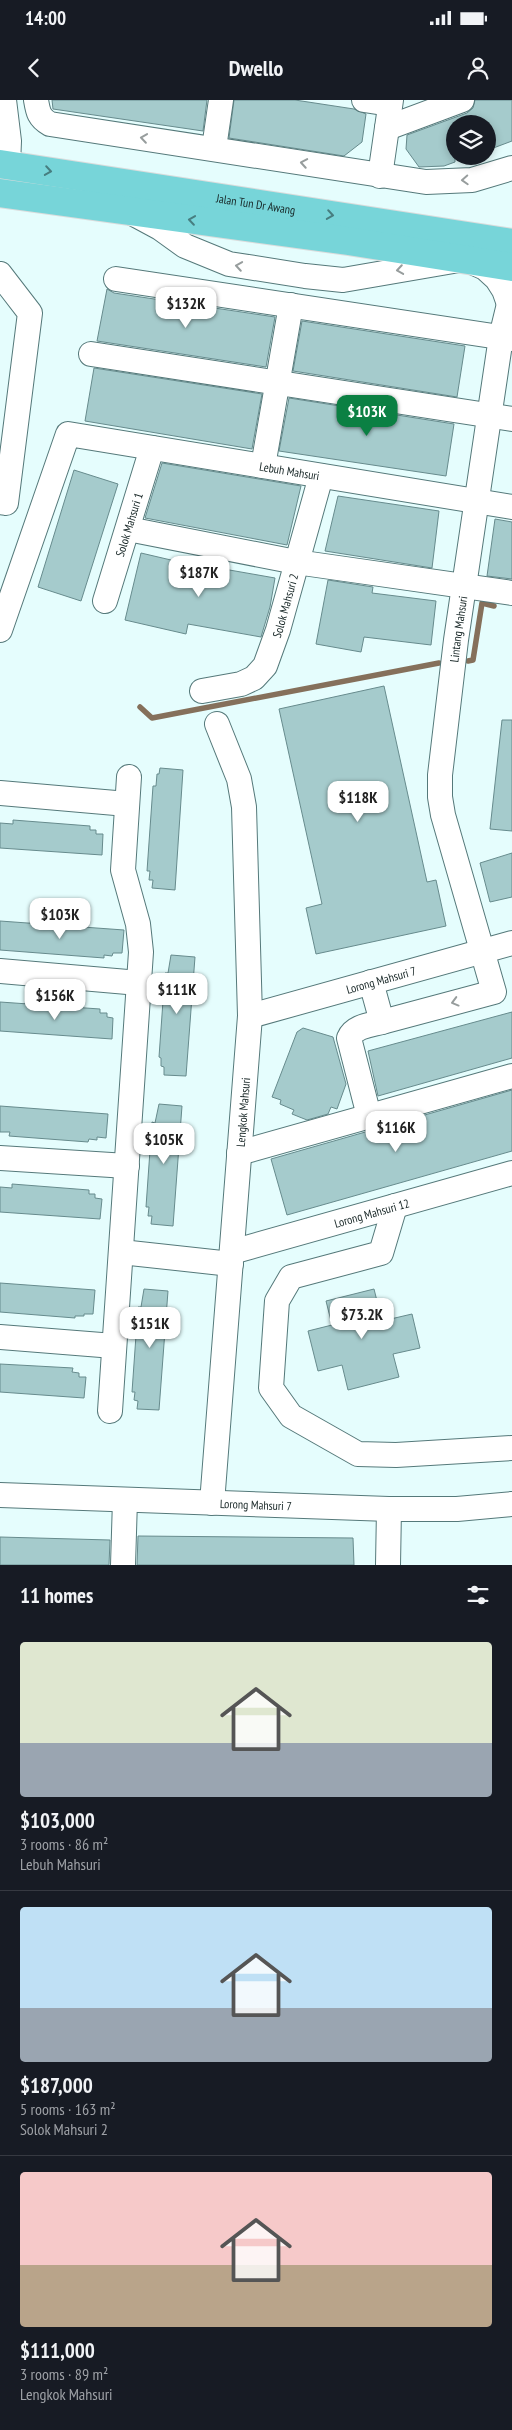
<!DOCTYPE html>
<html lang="en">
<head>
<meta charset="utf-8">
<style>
  body { margin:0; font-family:"PT Sans Narrow",sans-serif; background:#242831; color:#f1f3f6; height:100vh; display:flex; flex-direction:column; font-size:19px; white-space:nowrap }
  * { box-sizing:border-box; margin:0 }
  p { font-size:16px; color:#9ea1a6 }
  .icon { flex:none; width:28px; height:28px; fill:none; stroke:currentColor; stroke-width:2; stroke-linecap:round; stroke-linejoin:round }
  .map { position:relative; height:1465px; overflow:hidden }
  .panel { display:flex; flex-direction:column; background:#171b24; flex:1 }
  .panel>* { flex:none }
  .buttons { position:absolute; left:446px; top:15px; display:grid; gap:10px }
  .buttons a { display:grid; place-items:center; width:50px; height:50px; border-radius:50%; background:#171b24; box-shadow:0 2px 8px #0003; font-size:25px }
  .price { position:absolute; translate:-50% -42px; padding:0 11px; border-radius:10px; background:#fff; color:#222; font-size:16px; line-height:32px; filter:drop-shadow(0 1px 2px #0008) }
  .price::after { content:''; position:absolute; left:50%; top:30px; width:15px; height:11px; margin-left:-8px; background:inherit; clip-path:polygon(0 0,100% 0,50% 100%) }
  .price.selected { background:#0b8043; color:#fff }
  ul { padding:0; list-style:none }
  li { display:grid; align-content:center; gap:10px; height:265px; padding:0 20px }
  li+li { border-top:1px solid #363941 }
  li span { display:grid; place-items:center; height:155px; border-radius:5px; color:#555 }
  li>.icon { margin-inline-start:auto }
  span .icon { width:90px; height:90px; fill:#fffc; stroke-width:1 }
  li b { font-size:21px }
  h2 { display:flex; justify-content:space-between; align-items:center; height:60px; padding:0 20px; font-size:21px }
  .status { display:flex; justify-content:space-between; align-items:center; height:35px; padding:0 25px; background:#171b24; direction:ltr }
  .status svg { height:14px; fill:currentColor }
  header { display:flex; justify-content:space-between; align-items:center; height:65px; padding:0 20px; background:#171b24; font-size:22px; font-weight:700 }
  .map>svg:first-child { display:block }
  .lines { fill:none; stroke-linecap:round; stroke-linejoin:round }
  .stream { stroke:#85705b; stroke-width:5.5 }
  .building { fill:#a5cbcc; stroke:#678b8d }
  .minor-casing { stroke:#55797a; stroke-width:26 }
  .major-casing { stroke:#dadcdc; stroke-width:30 }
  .minor { stroke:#fff; stroke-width:24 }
  .major { stroke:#77d5d9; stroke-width:28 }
  .oneway { stroke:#979d9d }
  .oneway2 { stroke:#477e80 }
  .labels { text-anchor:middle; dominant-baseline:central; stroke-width:4; stroke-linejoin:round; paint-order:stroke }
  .street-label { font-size:12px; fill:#172626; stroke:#fff }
</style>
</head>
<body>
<div class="status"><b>14:00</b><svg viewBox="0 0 49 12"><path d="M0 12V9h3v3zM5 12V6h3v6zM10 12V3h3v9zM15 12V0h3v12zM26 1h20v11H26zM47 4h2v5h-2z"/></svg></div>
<header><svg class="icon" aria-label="back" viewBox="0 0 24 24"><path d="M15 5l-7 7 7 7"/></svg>Dwello<svg class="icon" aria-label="person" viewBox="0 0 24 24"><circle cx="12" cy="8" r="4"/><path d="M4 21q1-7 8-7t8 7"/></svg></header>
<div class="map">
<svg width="512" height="1465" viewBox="0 0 512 1465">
  <rect width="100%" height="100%" fill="#e5fdfd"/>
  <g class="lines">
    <path class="stream" d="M 468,561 L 473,560 L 482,503 L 494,506
      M 140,607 L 152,618 L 439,563"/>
  </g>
  <path class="building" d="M 52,0 L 207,0 L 203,31 L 53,9 Z
    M 234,0 L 295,0 L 354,9 L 366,14 L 362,42 L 344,56 L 229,38 Z
    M 475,0 L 512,0 L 512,41 L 488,50 L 488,24 L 455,24 L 455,62 L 444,66 L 419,67 L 406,49 L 407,35 L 467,13 L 473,8 Z
    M 107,189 L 114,193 L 275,217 L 266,267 L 97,241 Z
    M 302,221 L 465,246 L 457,297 L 293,271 Z
    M 94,268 L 262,294 L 252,349 L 85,321 Z
    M 289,298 L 454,324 L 446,376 L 279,351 Z
    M 162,363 L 301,386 L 287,445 L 145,418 Z
    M 74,370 L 118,384 L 81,501 L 38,487 Z
    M 338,396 L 439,411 L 432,468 L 325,451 Z
    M 495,419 L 512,422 L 512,479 L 487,476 Z
    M 141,453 L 218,471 L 218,468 L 275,478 L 270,507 L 261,537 L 188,524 L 186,534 L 125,520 Z
    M 328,480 L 373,487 L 372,493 L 436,501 L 431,545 L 364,537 L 361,552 L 316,544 Z
    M 384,586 L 427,782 L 436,780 L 446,826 L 316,854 L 306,808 L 322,804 L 279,609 Z
    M 502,620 L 512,620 L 512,731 L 490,729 Z
    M 160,668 L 183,670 L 175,790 L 152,788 L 153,780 L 149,780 L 150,771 L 147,771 L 153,686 L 156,686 L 157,674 L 159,674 Z
    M 13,720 L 90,726 L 90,730 L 96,730 L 96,734 L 103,734 L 102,755 L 0,748 L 0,723 L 13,724 Z
    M 512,753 L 512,797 L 490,802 L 480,763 Z
    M 0,821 L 124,830 L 122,853 L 113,853 L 112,856 L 104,855 L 104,858 L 0,850 Z
    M 171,855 L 195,857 L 186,976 L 164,975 L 164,967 L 161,966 L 161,958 L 159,957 L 165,873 L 168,873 Z
    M 0,902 L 100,909 L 100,913 L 107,913 L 107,917 L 113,918 L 112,939 L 0,931 Z
    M 512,912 L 512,958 L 378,996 L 368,951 Z
    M 303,928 L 333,937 L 346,984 L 337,1009 L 331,1007 L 328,1014 L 307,1020 L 292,1014 L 294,1010 L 280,1004 L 281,1000 L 272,997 L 297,932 Z
    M 512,990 L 512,1051 L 287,1115 L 271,1059 Z
    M 159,1004 L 182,1006 L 173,1126 L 151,1124 L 152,1116 L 148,1116 L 149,1107 L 146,1107 L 152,1022 L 155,1023 Z
    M 0,1006 L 108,1014 L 106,1038 L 97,1037 L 97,1040 L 89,1039 L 88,1042 L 9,1036 L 10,1032 L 0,1032 Z
    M 12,1084 L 89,1090 L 89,1094 L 95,1094 L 95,1098 L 102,1099 L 100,1119 L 0,1112 L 0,1087 L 12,1088 Z
    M 0,1183 L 95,1190 L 93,1214 L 84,1214 L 84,1216 L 75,1216 L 75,1218 L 0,1212 Z
    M 144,1189 L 168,1191 L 159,1310 L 137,1309 L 138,1301 L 134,1300 L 135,1292 L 132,1292 L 138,1207 L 141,1207 Z
    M 374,1189 L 382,1221 L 412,1214 L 420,1248 L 393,1254 L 399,1277 L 348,1290 L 342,1265 L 318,1271 L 308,1231 L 332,1225 L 326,1201 Z
    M 0,1264 L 73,1268 L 72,1272 L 79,1273 L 79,1277 L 86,1277 L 84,1298 L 0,1292 Z
    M 138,1436 L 353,1438 L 354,1465 L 137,1465 Z
    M 0,1437 L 110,1440 L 109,1465 L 0,1465 Z"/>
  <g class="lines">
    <defs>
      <g id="minor">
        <path d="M 4,0 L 9,41 L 8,65"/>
        <path d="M 36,0 C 38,12 39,18 50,24 L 426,82 L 472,80 L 512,68"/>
        <path d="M 364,0 L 390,4"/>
        <path d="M 387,28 L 462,0"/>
        <path d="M 214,48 L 221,0"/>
        <path d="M 380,76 L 391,0"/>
        <path d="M 134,114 L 160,128 L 185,146 L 229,164 L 305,176 L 343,180 L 465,159 L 485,168 L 497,179 L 504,190 L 509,204"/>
        <path d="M 0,174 L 30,213 L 6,403 L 0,402"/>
        <path d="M 116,179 L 512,239"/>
        <path d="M 91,254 L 512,319"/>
        <path d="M 263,366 L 291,205"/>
        <path d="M 128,429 L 296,462 L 512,493"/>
        <path id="s1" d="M 105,501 L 152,348"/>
        <path id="s2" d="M 0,530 L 68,334 L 512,407"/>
        <path id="s3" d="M 202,591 L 241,584 L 254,578 L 265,566 L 278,530 L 321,376"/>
        <path d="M 0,693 L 127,704"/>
        <path d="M 0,871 L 139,883"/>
        <path id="s4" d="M 371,882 L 382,922 L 494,892 L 443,715 L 440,697 L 440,675 L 456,540 L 501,237 L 509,204 L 512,200"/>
        <path id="s5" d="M 250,916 L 512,843"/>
        <path d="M 369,1016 L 349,938 C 354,926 370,925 382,922"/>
        <path d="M 239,1053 L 512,976"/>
        <path d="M 0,1058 L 127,1066"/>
        <path d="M 395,1106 L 381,1153 L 291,1177 L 277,1201 L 271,1288 L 291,1316 L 358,1354 L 396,1355 L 512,1348"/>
        <path d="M 121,1152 L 231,1164"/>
        <path id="s6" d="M 232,1152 L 512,1073"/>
        <path d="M 0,1237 L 114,1246"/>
        <path d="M 110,1311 L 141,852 L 138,824 L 123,770 L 129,677"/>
        <path id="s7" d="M 0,1395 L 389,1409 L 457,1409 L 512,1404"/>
        <path id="s8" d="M 212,1403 L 250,916 L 244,707 L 239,679 L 217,624"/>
        <path d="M 123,1465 L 125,1400"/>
        <path d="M 388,1465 L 389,1409"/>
      </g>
      <g id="major">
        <path id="s9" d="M 0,64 L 512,143"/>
        <path d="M 0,93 L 348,141 L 512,167"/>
      </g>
    </defs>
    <use href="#minor" class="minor-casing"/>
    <use href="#major" class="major-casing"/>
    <use href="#minor" class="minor"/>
    <use href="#major" class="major"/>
  </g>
  <defs><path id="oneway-chevron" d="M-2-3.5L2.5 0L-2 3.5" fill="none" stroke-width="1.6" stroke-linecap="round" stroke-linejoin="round" transform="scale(1.25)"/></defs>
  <g class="oneway">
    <use href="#oneway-chevron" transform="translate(144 38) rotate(-172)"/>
    <use href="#oneway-chevron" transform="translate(304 63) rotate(-170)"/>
    <use href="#oneway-chevron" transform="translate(465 80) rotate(177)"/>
    <use href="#oneway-chevron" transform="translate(239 166) rotate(-171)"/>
    <use href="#oneway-chevron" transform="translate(400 170) rotate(171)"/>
    <use href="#oneway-chevron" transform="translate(455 902) rotate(165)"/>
  </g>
  <g class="oneway2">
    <use href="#oneway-chevron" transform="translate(48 71) rotate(9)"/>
    <use href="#oneway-chevron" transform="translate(330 115) rotate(9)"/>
    <use href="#oneway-chevron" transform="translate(192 120) rotate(-172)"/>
  </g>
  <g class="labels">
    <g class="street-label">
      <text stroke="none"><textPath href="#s9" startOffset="259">Jalan Tun Dr Awang</textPath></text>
      <text stroke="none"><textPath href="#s2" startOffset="432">Lebuh Mahsuri</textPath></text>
      <text stroke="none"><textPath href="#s1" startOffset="80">Solok Mahsuri 1</textPath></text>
      <text stroke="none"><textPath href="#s3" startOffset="134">Solok Mahsuri 2</textPath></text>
      <text stroke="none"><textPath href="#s4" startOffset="529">Lintang Mahsuri</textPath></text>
      <text stroke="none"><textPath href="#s5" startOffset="136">Lorong Mahsuri 7</textPath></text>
      <text stroke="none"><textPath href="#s8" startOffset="392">Lengkok Mahsuri</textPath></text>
      <text stroke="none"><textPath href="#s6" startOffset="145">Lorong Mahsuri 12</textPath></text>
      <text stroke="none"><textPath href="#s7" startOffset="256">Lorong Mahsuri 7</textPath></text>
    </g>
  </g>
</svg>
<div class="buttons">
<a><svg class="icon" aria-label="layers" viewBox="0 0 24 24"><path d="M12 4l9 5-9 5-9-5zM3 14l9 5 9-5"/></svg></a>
</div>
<b class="price" style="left:186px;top:229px">$132K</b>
<b class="price selected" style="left:367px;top:337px">$103K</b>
<b class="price" style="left:199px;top:498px">$187K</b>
<b class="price" style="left:358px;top:723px">$118K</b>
<b class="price" style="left:60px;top:840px">$103K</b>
<b class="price" style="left:177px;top:915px">$111K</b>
<b class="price" style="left:55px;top:921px">$156K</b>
<b class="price" style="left:396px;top:1053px">$116K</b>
<b class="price" style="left:164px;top:1065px">$105K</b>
<b class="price" style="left:362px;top:1240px">$73.2K</b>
<b class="price" style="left:150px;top:1249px">$151K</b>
</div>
<section class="panel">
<h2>11 homes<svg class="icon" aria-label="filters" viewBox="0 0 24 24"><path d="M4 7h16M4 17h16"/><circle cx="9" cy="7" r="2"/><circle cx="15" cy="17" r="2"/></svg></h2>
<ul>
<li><span style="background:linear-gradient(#dfe7d0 65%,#9aa5b1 0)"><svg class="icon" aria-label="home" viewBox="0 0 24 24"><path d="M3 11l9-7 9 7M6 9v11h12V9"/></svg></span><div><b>$103,000</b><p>3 rooms · 86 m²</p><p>Lebuh Mahsuri</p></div></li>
<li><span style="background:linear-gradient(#bfe0f5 65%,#9aa5b1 0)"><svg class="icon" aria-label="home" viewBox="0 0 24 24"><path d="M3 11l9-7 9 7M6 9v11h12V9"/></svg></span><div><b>$187,000</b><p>5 rooms · 163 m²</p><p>Solok Mahsuri 2</p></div></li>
<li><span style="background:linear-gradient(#f6c9c9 60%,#b9a48a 0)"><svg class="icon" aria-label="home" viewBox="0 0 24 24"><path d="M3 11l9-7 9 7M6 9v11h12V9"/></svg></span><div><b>$111,000</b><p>3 rooms · 89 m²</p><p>Lengkok Mahsuri</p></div></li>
</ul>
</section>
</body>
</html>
